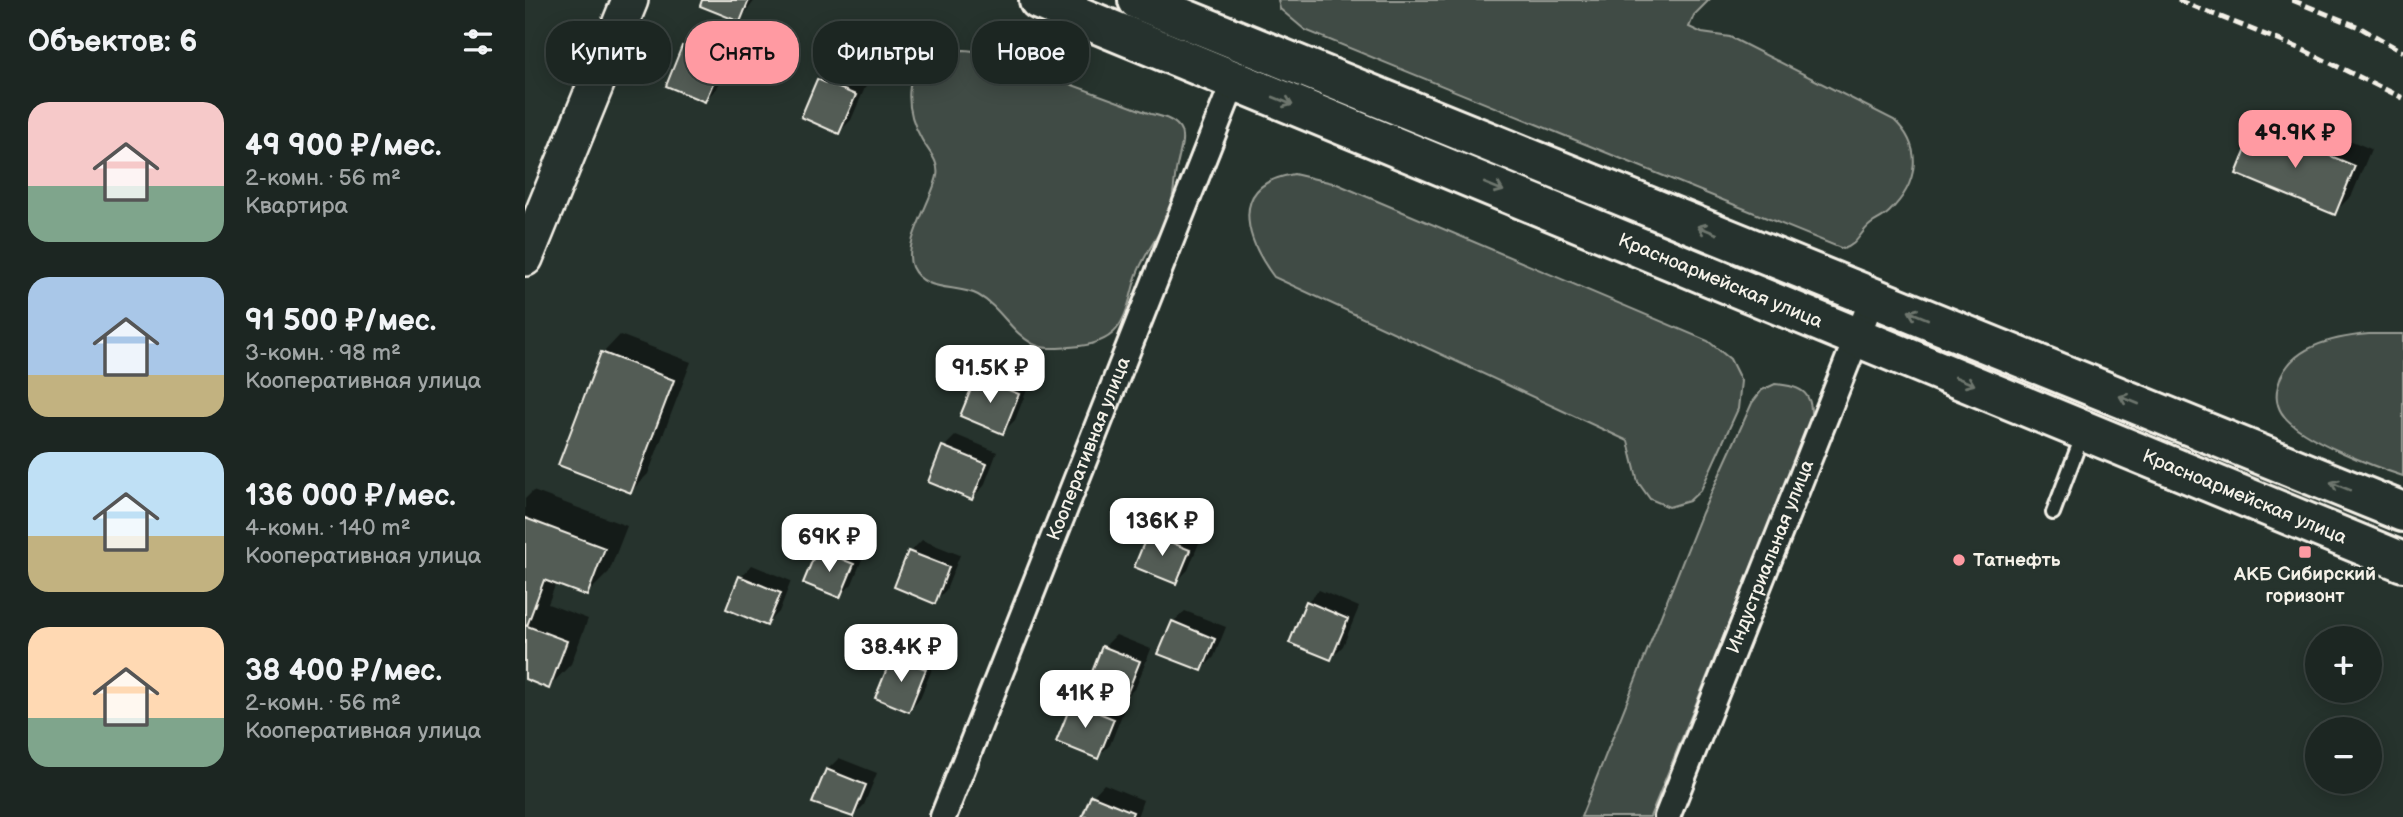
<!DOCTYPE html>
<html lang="ru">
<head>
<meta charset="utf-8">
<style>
  body { margin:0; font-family:"Balsamiq Sans",sans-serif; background:#252e2a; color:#f1f3f6; height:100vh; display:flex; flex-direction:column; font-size:26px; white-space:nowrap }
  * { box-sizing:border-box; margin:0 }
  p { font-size:23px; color:#a0a5a5 }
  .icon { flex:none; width:38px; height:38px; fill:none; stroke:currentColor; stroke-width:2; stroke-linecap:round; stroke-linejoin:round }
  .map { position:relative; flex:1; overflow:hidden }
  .side { display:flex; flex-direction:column; background:#1c2622; width:525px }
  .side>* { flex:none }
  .hud { position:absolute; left:21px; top:21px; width:665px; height:63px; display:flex; gap:14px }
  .buttons { position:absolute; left:1780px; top:626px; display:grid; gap:14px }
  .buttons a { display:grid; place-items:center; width:77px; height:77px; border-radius:50%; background:#1c2622; box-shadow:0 4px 18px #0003,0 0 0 2px #3a4340; font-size:35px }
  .price { position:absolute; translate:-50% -60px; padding:0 16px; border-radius:14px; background:#fff; color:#222; font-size:23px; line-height:46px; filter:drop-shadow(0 2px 4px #0008) }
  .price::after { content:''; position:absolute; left:50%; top:42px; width:21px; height:16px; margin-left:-10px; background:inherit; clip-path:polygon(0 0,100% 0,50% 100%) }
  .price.active { background:#ff9aa2; color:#111 }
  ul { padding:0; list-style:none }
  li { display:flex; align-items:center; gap:21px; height:175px; padding:0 28px }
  li span { display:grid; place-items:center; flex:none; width:196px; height:140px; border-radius:21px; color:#555 }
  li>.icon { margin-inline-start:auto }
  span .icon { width:84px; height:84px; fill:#fffc; stroke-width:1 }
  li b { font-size:30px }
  h2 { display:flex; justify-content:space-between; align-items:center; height:84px; padding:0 28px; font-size:30px }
  .tag { padding:0 24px; border-radius:28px; background:#1c2622; box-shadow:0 4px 18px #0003,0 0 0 2px #3a4340; font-size:24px; line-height:63px }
  .tag.active { background:#ff9aa2; color:#111 }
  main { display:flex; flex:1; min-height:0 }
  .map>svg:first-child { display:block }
  .green { fill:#414b45; stroke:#9a9e96; stroke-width:2 }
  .shadow { fill:#0007 }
  .building { fill:#525c55; stroke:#f4f1e8; stroke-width:2 }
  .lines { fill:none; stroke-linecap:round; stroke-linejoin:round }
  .service-casing { stroke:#f4f1e8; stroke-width:18 }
  .minor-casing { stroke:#f4f1e8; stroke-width:30 }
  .secondary-casing { stroke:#f4f1e8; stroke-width:40 }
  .primary-casing { stroke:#f4f1e8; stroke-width:44 }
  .service { stroke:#26332d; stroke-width:12 }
  .minor { stroke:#26332d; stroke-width:24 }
  .secondary { stroke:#26332d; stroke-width:35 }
  .primary { stroke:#26332d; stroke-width:38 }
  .rail { stroke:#f4f1e8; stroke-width:5; stroke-dasharray:10 5; stroke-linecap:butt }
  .oneway { stroke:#6e766e }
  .poi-dot { fill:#ff9aa2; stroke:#26332d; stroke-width:2.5 }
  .labels { text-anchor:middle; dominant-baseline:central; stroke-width:7; stroke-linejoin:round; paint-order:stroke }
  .street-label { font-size:19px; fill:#f4f1e8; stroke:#26332d }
  .poi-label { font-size:19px; font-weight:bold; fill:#f4f1e8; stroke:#26332d; text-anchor:start }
</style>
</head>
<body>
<main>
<section class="side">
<h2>Объектов: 6<svg class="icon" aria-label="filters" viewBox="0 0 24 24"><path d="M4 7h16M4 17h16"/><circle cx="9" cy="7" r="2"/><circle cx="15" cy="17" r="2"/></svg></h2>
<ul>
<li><span style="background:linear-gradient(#f6c9c9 60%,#7fa58c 0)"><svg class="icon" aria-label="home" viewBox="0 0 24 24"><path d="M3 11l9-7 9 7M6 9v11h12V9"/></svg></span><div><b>49 900 ₽/мес.</b><p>2-комн. · 56 m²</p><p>Квартира</p></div></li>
<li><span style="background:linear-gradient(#a9c7e8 70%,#c2b280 0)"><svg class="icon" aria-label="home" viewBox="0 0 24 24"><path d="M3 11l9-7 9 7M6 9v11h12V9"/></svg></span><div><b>91 500 ₽/мес.</b><p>3-комн. · 98 m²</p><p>Кооперативная улица</p></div></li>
<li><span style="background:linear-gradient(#bfe0f5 60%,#c2b280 0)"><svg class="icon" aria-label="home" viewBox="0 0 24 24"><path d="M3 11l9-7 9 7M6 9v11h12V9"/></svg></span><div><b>136 000 ₽/мес.</b><p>4-комн. · 140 m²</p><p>Кооперативная улица</p></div></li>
<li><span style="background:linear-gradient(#ffd9b3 65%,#7fa58c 0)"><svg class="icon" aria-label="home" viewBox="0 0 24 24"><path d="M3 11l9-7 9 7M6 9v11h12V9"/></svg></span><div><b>38 400 ₽/мес.</b><p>2-комн. · 56 m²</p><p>Кооперативная улица</p></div></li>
</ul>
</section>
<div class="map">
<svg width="1878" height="817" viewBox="0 0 1878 817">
  <rect width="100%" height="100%" fill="#26332d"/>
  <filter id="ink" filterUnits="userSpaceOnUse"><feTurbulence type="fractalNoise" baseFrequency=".0143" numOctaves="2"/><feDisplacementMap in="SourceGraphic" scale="14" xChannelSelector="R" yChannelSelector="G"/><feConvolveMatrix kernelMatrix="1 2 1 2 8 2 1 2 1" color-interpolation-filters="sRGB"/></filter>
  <g filter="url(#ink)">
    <path class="green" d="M 753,0 L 1184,0 L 1169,15 L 1164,27 L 1177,33 L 1205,37 L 1369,120 C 1399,148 1393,184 1364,212 C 1359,217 1352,220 1346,224 C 1334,233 1333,245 1318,249 L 780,30 L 755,9 Z
      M 440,50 L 458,52 L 626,114 C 673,123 654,144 650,177 C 648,196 647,211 637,228 C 628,244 615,262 610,280 C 599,323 595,344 545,347 C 532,348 520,350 508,344 C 486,332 475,307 453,295 C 432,284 399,293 387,267 C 377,244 407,200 412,176 C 415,161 402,150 396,138 C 381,112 376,69 408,54 C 417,50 430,50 440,50 Z
      M 769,174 L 812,184 L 1183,341 L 1205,359 L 1216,381 L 1213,409 L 1176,490 L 1164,501 L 1144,507 L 1125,499 L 1113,482 L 1103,441 L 749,277 C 720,238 703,184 769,174 Z
      M 1844,334 L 1878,334 L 1878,476 C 1850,467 1776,439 1759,416 C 1752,408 1750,396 1753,386 C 1762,346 1810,337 1844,334 Z
      M 1250,384 C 1278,386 1290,394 1285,423 L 1125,817 L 1056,817 L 1177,513 L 1227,403 L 1237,390 Z"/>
    <path class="shadow" d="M 179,0 L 230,0 L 215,20 Z
      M 171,35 L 208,50 L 192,88 L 180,100 L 159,47 Z
      M 306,68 L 342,83 L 326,120 L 314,132 L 294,80 Z
      M 1750,109 L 1846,149 L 1827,195 L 1809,213 L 1732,126 Z
      M 95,335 L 166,362 L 123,474 L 106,491 L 78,353 Z
      M 464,366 L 505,382 L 490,420 L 478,432 L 453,378 Z
      M 431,435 L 472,452 L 459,486 L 447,498 L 419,447 Z
      M 8,491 L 102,526 L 84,572 L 62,594 L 31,583 L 23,604 L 63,619 L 46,664 L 24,687 L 0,678 L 0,499 Z
      M 636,522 L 676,538 L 663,570 L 651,582 L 624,534 Z
      M 306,538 L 340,552 L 327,584 L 315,596 L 294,550 Z
      M 397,540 L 435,555 L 421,590 L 409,602 L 385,552 Z
      M 227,565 L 266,581 L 254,612 L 242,624 L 216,577 Z
      M 794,590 L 834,607 L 818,646 L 806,658 L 782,602 Z
      M 660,611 L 701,627 L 689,657 L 677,669 L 648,622 Z
      M 591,635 L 626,649 L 611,687 L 599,699 L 579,647 Z
      M 380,645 L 412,657 L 395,698 L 384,710 L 368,657 Z
      M 561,691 L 600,707 L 585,745 L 573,756 L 549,703 Z
      M 314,758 L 352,773 L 339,805 L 327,817 L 290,802 L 302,770 Z
      M 579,784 L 618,800 L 612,817 L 559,817 L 568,796 Z"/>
    <path class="building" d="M 177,0 L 224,0 L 215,22 L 175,6 Z
      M 157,46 L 197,62 L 180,102 L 141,86 Z
      M 292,79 L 331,95 L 314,134 L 276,117 Z
      M 1731,125 L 1830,166 L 1810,215 L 1711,174 Z
      M 76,352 L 149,380 L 106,493 L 33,465 Z
      M 451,377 L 494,394 L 478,434 L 435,416 Z
      M 417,446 L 462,464 L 447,500 L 403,482 Z
      M 0,518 L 80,548 L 62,596 L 19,580 L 2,626 L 42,641 L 24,689 L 0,679 Z
      M 623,533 L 665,550 L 651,584 L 609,567 Z
      M 292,549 L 329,564 L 315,598 L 278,583 Z
      M 383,551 L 424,567 L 410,604 L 369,587 Z
      M 214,576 L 256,593 L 242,626 L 201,609 Z
      M 781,601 L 823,619 L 806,660 L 764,643 Z
      M 647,621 L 690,639 L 677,671 L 633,654 Z
      M 577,646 L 615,661 L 599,701 L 562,685 Z
      M 367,656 L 401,669 L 384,712 L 350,698 Z
      M 547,702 L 589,719 L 573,759 L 531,742 Z
      M 301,769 L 341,785 L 328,817 L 287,803 Z
      M 566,795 L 608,812 L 606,817 L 557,817 Z"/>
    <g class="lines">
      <defs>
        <path id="service" d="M 1528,513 L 1558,434"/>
        <g id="minor">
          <path id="s1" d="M 418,817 L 709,81"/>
          <path id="s2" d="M 1142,817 L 1348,297"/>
        </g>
        <path id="secondary" d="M 0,258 L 105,0"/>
        <g id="primary">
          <path id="s3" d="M 514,0 L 1878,562"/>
          <path d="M 613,0 L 1878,512"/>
        </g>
      </defs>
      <use href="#service" class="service-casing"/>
      <use href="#minor" class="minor-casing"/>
      <use href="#secondary" class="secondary-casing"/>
      <use href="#primary" class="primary-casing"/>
      <use href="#service" class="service"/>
      <use href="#minor" class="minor"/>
      <use href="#secondary" class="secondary"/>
      <use href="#primary" class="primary"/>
      <path class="rail" d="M 1653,0 L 1776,49 L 1878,98
        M 1767,0 L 1834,27 L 1878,52"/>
    </g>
    <defs><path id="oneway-shaft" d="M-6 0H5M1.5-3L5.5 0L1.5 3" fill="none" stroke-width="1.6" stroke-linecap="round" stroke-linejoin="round" transform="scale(1.75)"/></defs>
    <g class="oneway">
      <use href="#oneway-shaft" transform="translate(758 101) rotate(22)"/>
      <use href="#oneway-shaft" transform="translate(969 187) rotate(22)"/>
      <use href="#oneway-shaft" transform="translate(1182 230) rotate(-158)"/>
      <use href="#oneway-shaft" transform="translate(1393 315) rotate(-158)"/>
      <use href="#oneway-shaft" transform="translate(1440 381) rotate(22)"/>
      <use href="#oneway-shaft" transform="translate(1604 400) rotate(-158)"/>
      <use href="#oneway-shaft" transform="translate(1815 486) rotate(-158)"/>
    </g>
  </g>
  <g class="poi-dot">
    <rect x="1773" y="545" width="14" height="14" rx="3.5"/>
    <circle cx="1434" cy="560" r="7"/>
  </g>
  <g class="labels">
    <g class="street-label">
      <text stroke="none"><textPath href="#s3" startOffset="737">Красноармейская улица</textPath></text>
      <text stroke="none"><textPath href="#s1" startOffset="396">Кооперативная улица</textPath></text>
      <text stroke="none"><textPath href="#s3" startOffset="1304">Красноармейская улица</textPath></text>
      <text stroke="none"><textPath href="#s2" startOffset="280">Индустриальная улица</textPath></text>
    </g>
    <g class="poi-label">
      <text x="1448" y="560">Татнефть</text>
      <text x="1780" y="574" text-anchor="middle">АКБ Сибирский<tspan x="1780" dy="22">горизонт</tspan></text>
    </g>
  </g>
</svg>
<div class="buttons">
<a>+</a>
<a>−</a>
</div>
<b class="price active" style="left:1770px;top:170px">49.9K ₽</b>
<b class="price" style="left:465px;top:405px">91.5K ₽</b>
<b class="price" style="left:637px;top:558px">136K ₽</b>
<b class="price" style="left:304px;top:574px">69K ₽</b>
<b class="price" style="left:376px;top:684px">38.4K ₽</b>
<b class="price" style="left:560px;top:730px">41K ₽</b>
<div class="hud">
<a class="tag">Купить</a>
<a class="tag active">Снять</a>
<a class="tag">Фильтры</a>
<a class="tag">Новое</a>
</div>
</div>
</main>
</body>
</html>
